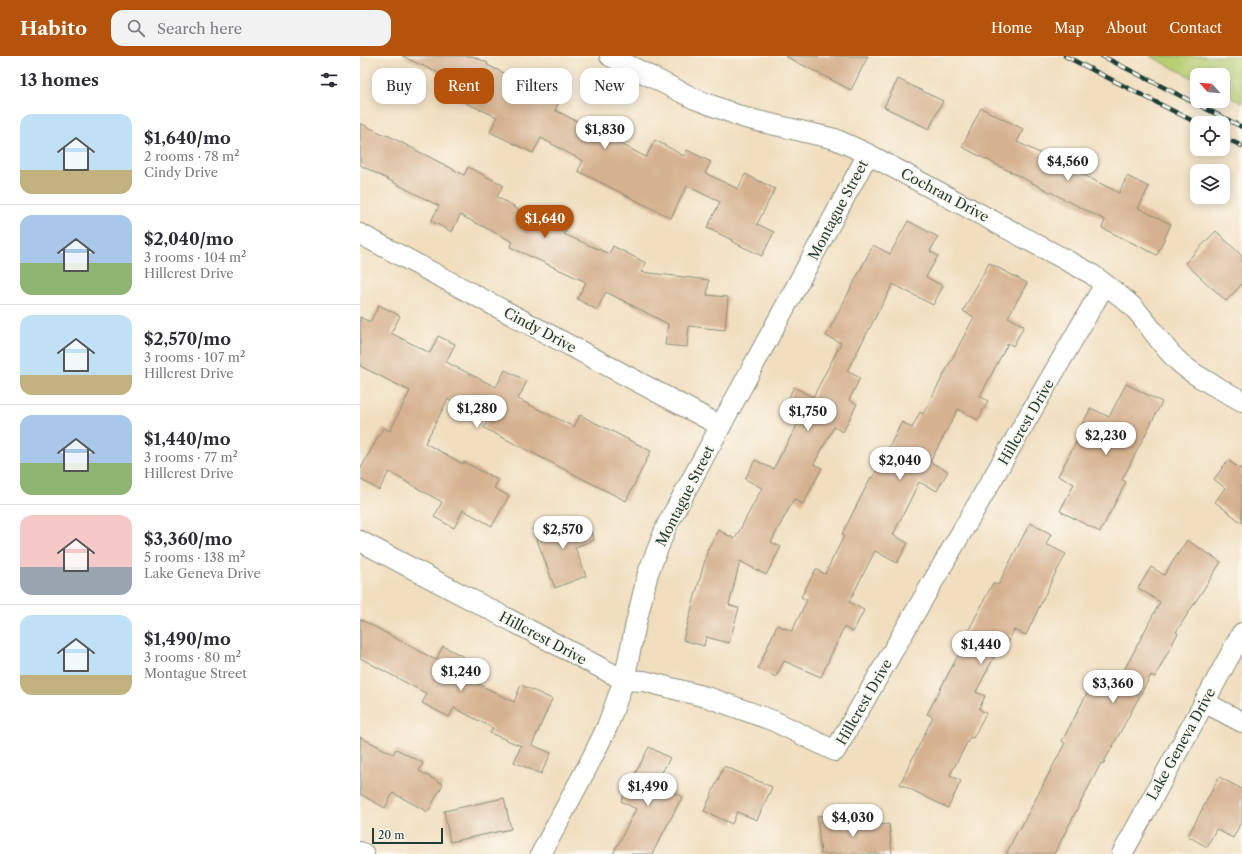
<!DOCTYPE html>
<html lang="en">
<head>
<meta charset="utf-8">
<style>
  body { margin:0; font-family:"Libre Caslon Text",serif; background:#f2f2f3; color:#2b2b33; height:100vh; display:flex; flex-direction:column; font-size:15px; white-space:nowrap }
  * { box-sizing:border-box; margin:0 }
  p { font-size:13px; color:#7c7c81 }
  .icon { flex:none; width:22px; height:22px; fill:none; stroke:currentColor; stroke-width:2; stroke-linecap:round; stroke-linejoin:round }
  .map { position:relative; flex:1; overflow:hidden }
  .drawer { display:flex; flex-direction:column; background:#fff; width:360px }
  .drawer>* { flex:none }
  .guide { position:absolute; left:12px; top:12px; width:380px; height:36px; display:flex; gap:8px }
  .needle { width:26px; rotate:296deg }
  .buttons { position:absolute; left:830px; top:12px; display:grid; gap:8px }
  .buttons a { display:grid; place-items:center; width:40px; height:40px; border-radius:8px; background:#fff; box-shadow:0 2px 10px #0003; font-size:20px }
  .scale { position:absolute; left:12px; bottom:10px; width:71px; box-sizing:border-box; padding-left:4px; border:2px solid #1f3d34; border-top:0; font-size:11px; line-height:14px; white-space:nowrap; color:#1f3d34; -webkit-text-stroke:3px #fbf7ec; paint-order:stroke }
  .price { position:absolute; translate:-50% -34px; padding:0 9px; border-radius:14px; background:#fff; color:#222; font-size:13px; line-height:26px; filter:drop-shadow(0 1px 2px #0008) }
  .price::after { content:''; position:absolute; left:50%; top:24px; width:12px; height:9px; margin-left:-6px; background:inherit; clip-path:polygon(0 0,100% 0,50% 100%) }
  .price.selected { background:#b45309; color:#fff }
  ul { padding:0; list-style:none }
  li { display:flex; align-items:center; gap:12px; height:100px; padding:0 20px }
  li+li { border-top:1px solid #e1e1e2 }
  li span { display:grid; place-items:center; flex:none; width:112px; height:80px; border-radius:12px; color:#555 }
  li>.icon { margin-inline-start:auto }
  span .icon { width:48px; height:48px; fill:#fffc; stroke-width:1 }
  li b { font-size:17px }
  h2 { display:flex; justify-content:space-between; align-items:center; height:48px; padding:0 20px; font-size:17px }
  .pill { padding:0 14px; border-radius:12px; background:#fff; box-shadow:0 2px 10px #0003; font-size:14px; line-height:36px }
  .pill.selected { background:#b45309; color:#fff }
  header { display:flex; align-items:center; gap:24px; box-sizing:border-box; height:56px; padding:0 20px; background:#b45309; color:#fff }
  header strong { font-size:19px }
  nav { display:flex; gap:22px; margin-inline-start:auto; font-size:14px }
  .search { width:280px; height:36px; background:#f2f2f3; display:flex; align-items:center; gap:10px; box-sizing:border-box; padding:0 14px; border-radius:12px; color:#7c7c81; font-size:15px }
  main { display:flex; flex:1; min-height:0 }
  .map>svg:first-child { display:block }
  .green { fill:#b7ce73; stroke:#6b8654 }
  .building { fill:#d5b18f }
  .lines { fill:none; stroke-linecap:round; stroke-linejoin:round }
  .street-casing { stroke:#888e7a; stroke-width:22 }
  .street { stroke:#fff; stroke-width:20 }
  .rail-casing { stroke:#1f3d34; stroke-width:4.5 }
  .rail { stroke:#fbf7ec; stroke-width:3; stroke-dasharray:9; stroke-linecap:butt }
  .labels { text-anchor:middle; dominant-baseline:central; stroke-width:3; stroke-linejoin:round; paint-order:stroke }
  .street-label { font-size:14px; fill:#1f3d34; stroke:#fbf7ec }
</style>
</head>
<body>
<header>
<strong>Habito</strong>
<div class="search"><svg class="icon" aria-label="search" viewBox="0 0 24 24"><circle cx="10" cy="10" r="6"/><path d="M15 15l6 6"/></svg>Search here</div>
<nav><a>Home</a><a>Map</a><a>About</a><a>Contact</a></nav>
</header>
<main>
<section class="drawer">
<h2>13 homes<svg class="icon" aria-label="filters" viewBox="0 0 24 24"><path d="M4 7h16M4 17h16"/><circle cx="9" cy="7" r="2"/><circle cx="15" cy="17" r="2"/></svg></h2>
<ul>
<li><span style="background:linear-gradient(#bfe0f5 70%,#c2b280 0)"><svg class="icon" aria-label="home" viewBox="0 0 24 24"><path d="M3 11l9-7 9 7M6 9v11h12V9"/></svg></span><div><b>$1,640/mo</b><p>2 rooms · 78 m²</p><p>Cindy Drive</p></div></li>
<li><span style="background:linear-gradient(#a9c7e8 60%,#8fb573 0)"><svg class="icon" aria-label="home" viewBox="0 0 24 24"><path d="M3 11l9-7 9 7M6 9v11h12V9"/></svg></span><div><b>$2,040/mo</b><p>3 rooms · 104 m²</p><p>Hillcrest Drive</p></div></li>
<li><span style="background:linear-gradient(#bfe0f5 75%,#c2b280 0)"><svg class="icon" aria-label="home" viewBox="0 0 24 24"><path d="M3 11l9-7 9 7M6 9v11h12V9"/></svg></span><div><b>$2,570/mo</b><p>3 rooms · 107 m²</p><p>Hillcrest Drive</p></div></li>
<li><span style="background:linear-gradient(#a9c7e8 60%,#8fb573 0)"><svg class="icon" aria-label="home" viewBox="0 0 24 24"><path d="M3 11l9-7 9 7M6 9v11h12V9"/></svg></span><div><b>$1,440/mo</b><p>3 rooms · 77 m²</p><p>Hillcrest Drive</p></div></li>
<li><span style="background:linear-gradient(#f6c9c9 65%,#9aa5b1 0)"><svg class="icon" aria-label="home" viewBox="0 0 24 24"><path d="M3 11l9-7 9 7M6 9v11h12V9"/></svg></span><div><b>$3,360/mo</b><p>5 rooms · 138 m²</p><p>Lake Geneva Drive</p></div></li>
<li><span style="background:linear-gradient(#bfe0f5 75%,#c2b280 0)"><svg class="icon" aria-label="home" viewBox="0 0 24 24"><path d="M3 11l9-7 9 7M6 9v11h12V9"/></svg></span><div><b>$1,490/mo</b><p>3 rooms · 80 m²</p><p>Montague Street</p></div></li>
</ul>
</section>
<div class="map">
<svg width="882" height="798" viewBox="0 0 882 798">
  <rect width="100%" height="100%" fill="#fbf7ec"/>
  <filter id="ink" filterUnits="userSpaceOnUse"><feTurbulence type="fractalNoise" baseFrequency=".025" numOctaves="2"/><feDisplacementMap in="SourceGraphic" scale="8" xChannelSelector="R" yChannelSelector="G"/><feConvolveMatrix kernelMatrix="1 2 1 2 8 2 1 2 1" color-interpolation-filters="sRGB"/></filter>
  <filter id="wash" filterUnits="userSpaceOnUse"><feTurbulence type="fractalNoise" baseFrequency=".012" numOctaves="4" result="noise"/><feDisplacementMap in="SourceGraphic" scale="16" xChannelSelector="R" yChannelSelector="G"/><feGaussianBlur stdDeviation="0.9" result="paint"/><feColorMatrix in="noise" values="0 0 0 0 0 0 0 0 0 0 0 0 0 0 0 0 0 1.4 0 .05"/><feComposite in="paint" operator="in"/></filter>
  <g filter="url(#wash)">
    <rect width="100%" height="100%" fill="#f1debf"/>
    <path class="green" d="M 790,0 L 882,0 L 882,47 L 863,38 L 863,19 L 837,19 L 837,24 Z"/>
    <g id="blocks">
      <path class="building" d="M 42,0 L 112,0 L 128,7 L 127,9 L 161,25 L 199,46 L 195,54 L 286,101 L 295,84 L 324,100 L 327,94 L 351,106 L 345,117 L 378,133 L 385,118 L 415,133 L 397,168 L 414,176 L 402,200 L 371,185 L 372,184 L 347,172 L 360,146 L 327,130 L 311,162 L 218,115 L 223,105 L 181,82 L 173,97 L 130,76 L 137,61 L 79,35 L 85,20 Z
        M 425,0 L 508,0 L 491,34 Z
        M 538,23 L 583,45 L 569,73 L 524,51 Z
        M 621,52 L 663,73 L 657,86 L 696,105 L 699,99 L 721,110 L 718,116 L 759,137 L 767,120 L 789,131 L 778,152 L 811,168 L 797,199 L 742,172 L 745,164 L 602,91 Z
        M 0,67 L 25,79 L 25,78 L 104,119 L 108,111 L 143,129 L 137,141 L 154,150 L 153,151 L 206,175 L 204,178 L 249,198 L 253,190 L 286,207 L 281,216 L 349,224 L 347,239 L 368,241 L 365,274 L 329,270 L 327,291 L 305,289 L 308,268 L 246,236 L 237,254 L 217,243 L 226,226 L 150,191 L 153,186 L 130,174 L 100,159 L 92,176 L 71,165 L 79,150 L 0,109 Z
        M 548,165 L 578,181 L 570,195 L 578,200 L 566,221 L 583,230 L 573,249 L 533,228 L 487,315 L 500,322 L 489,344 L 497,348 L 483,376 L 474,371 L 454,408 L 462,412 L 443,448 L 434,443 L 411,486 L 421,491 L 406,519 L 380,505 L 369,549 L 379,552 L 369,587 L 346,581 L 344,590 L 323,584 L 348,493 L 358,474 L 375,483 L 402,432 L 385,423 L 395,404 L 413,413 L 441,362 L 423,353 L 434,331 L 453,341 L 481,287 L 466,280 L 492,230 L 513,189 L 530,198 Z
        M 856,175 L 882,200 L 882,228 L 866,245 L 825,207 Z
        M 629,207 L 667,227 L 648,261 L 664,270 L 653,290 L 648,287 L 620,340 L 628,345 L 618,364 L 598,353 L 570,406 L 588,415 L 577,435 L 559,426 L 533,479 L 548,487 L 537,507 L 515,495 L 489,546 L 504,554 L 493,576 L 484,571 L 461,621 L 424,605 L 416,621 L 398,612 L 417,569 L 432,575 L 447,544 L 441,541 L 456,513 L 465,518 L 484,480 L 482,478 L 511,421 L 513,422 L 542,366 L 552,372 L 560,356 L 563,358 L 614,261 L 603,255 Z
        M 19,249 L 40,260 L 31,277 L 70,297 L 78,280 L 95,288 L 86,306 L 136,331 L 145,314 L 167,325 L 158,343 L 214,371 L 220,359 L 291,395 L 266,445 L 124,372 L 128,363 L 88,343 L 65,387 L 103,408 L 104,406 L 138,424 L 134,432 L 149,440 L 132,470 L 103,454 L 94,472 L 74,461 L 82,446 L 29,416 L 19,434 L 0,423 L 0,414 L 23,372 L 30,375 L 50,335 L 0,310 L 0,261 L 10,266 Z
        M 766,328 L 802,346 L 762,424 L 766,426 L 740,476 L 700,455 L 714,428 L 698,420 L 723,373 L 720,372 L 731,352 L 749,361 Z
        M 868,404 L 880,413 L 882,410 L 882,467 L 855,446 L 865,432 L 854,423 Z
        M 200,462 L 205,474 L 227,466 L 234,484 L 215,491 L 226,520 L 195,532 L 173,473 Z
        M 670,467 L 691,478 L 686,488 L 706,498 L 693,522 L 666,579 L 654,574 L 648,587 L 643,584 L 616,636 L 625,640 L 619,653 L 626,657 L 613,682 L 610,681 L 590,719 L 601,725 L 588,752 L 540,728 L 573,661 L 567,658 L 602,592 L 600,591 L 633,527 L 638,529 Z
        M 827,484 L 861,506 L 816,576 L 818,577 L 795,621 L 791,619 L 743,708 L 741,707 L 694,798 L 646,798 L 658,774 L 659,775 L 705,687 L 702,685 L 733,626 L 752,637 L 800,546 L 778,532 L 791,511 L 804,519 Z
        M 0,563 L 76,604 L 83,590 L 104,601 L 96,617 L 154,646 L 161,629 L 192,643 L 172,689 L 191,697 L 181,718 L 154,706 L 161,690 L 130,677 L 133,672 L 94,652 L 89,661 L 62,647 L 67,638 L 0,602 Z
        M 0,681 L 33,698 L 36,693 L 63,707 L 59,715 L 83,728 L 68,756 L 33,737 L 25,752 L 0,738 Z
        M 289,691 L 310,702 L 296,727 L 322,741 L 292,798 L 253,798 L 276,753 L 261,745 Z
        M 364,710 L 412,731 L 397,764 L 377,756 L 372,768 L 344,755 Z
        M 859,721 L 882,733 L 882,764 L 873,782 L 856,773 L 847,791 L 828,780 Z
        M 144,742 L 151,773 L 90,786 L 84,755 Z
        M 476,758 L 477,773 L 529,768 L 532,798 L 461,798 L 457,760 Z"/>
    </g>
  </g>
  <g filter="url(#ink)">
    <use href="#blocks" fill-opacity="0" stroke="#888e7a" stroke-width="1"/>
    <g class="lines">
      <defs>
        <path id="street" d="M 250,0 L 335,43 L 385,62 L 475,83 L 508,98 L 730,217 C 745,228 760,239 773,251 C 790,268 801,290 819,306 C 837,322 861,333 882,345
          M 0,178 L 361,370
          M 0,485 L 264,624 L 284,625 L 350,642 L 414,665 L 475,695 L 745,228
          M 844,646 L 882,666
          M 0,796 L 4,798
          M 181,798 L 232,702 L 247,671 L 264,624 L 276,567 L 288,517 L 307,469 L 508,98
          M 762,798 L 882,577"/>
      </defs>
      <use href="#street" class="street-casing"/>
      <use href="#street" class="street"/>
      <defs>
        <path id="rail" d="M 705,0 L 837,67
          M 742,0 L 882,71
          M 863,81 L 882,90"/>
      </defs>
      <use href="#rail" class="rail-casing"/>
      <use href="#rail" class="rail"/>
    </g>
  </g>
  <g class="labels">
    <g class="street-label">
      <text transform="translate(585 139) rotate(28)">Cochran Drive</text>
      <text transform="translate(478 154) rotate(-62)">Montague Street</text>
      <text transform="translate(180 274) rotate(28)">Cindy Drive</text>
      <text transform="translate(666 366) rotate(-60)">Hillcrest Drive</text>
      <text transform="translate(325 440) rotate(-63)">Montague Street</text>
      <text transform="translate(183 582) rotate(28)">Hillcrest Drive</text>
      <text transform="translate(504 646) rotate(-60)">Hillcrest Drive</text>
      <text transform="translate(821 688) rotate(-61)">Lake Geneva Drive</text>
    </g>
  </g>
</svg>
<div class="buttons">
<a><svg class="needle" viewBox="-14 -14 28 28"><path d="M0-13l5 13h-10z" fill="#e53935"/><path d="M0 13l5-13h-10z" fill="#7c7c81"/></svg></a>
<a><svg class="icon" aria-label="locate" viewBox="0 0 24 24"><circle cx="12" cy="12" r="6"/><path d="M12 2v4M12 18v4M2 12h4M18 12h4"/></svg></a>
<a><svg class="icon" aria-label="layers" viewBox="0 0 24 24"><path d="M12 4l9 5-9 5-9-5zM3 14l9 5 9-5"/></svg></a>
</div>
<div class="scale">20 m</div>
<b class="price" style="left:245px;top:94px">$1,830</b>
<b class="price" style="left:708px;top:126px">$4,560</b>
<b class="price selected" style="left:185px;top:183px">$1,640</b>
<b class="price" style="left:117px;top:373px">$1,280</b>
<b class="price" style="left:448px;top:376px">$1,750</b>
<b class="price" style="left:746px;top:400px">$2,230</b>
<b class="price" style="left:540px;top:425px">$2,040</b>
<b class="price" style="left:203px;top:494px">$2,570</b>
<b class="price" style="left:621px;top:609px">$1,440</b>
<b class="price" style="left:101px;top:636px">$1,240</b>
<b class="price" style="left:753px;top:648px">$3,360</b>
<b class="price" style="left:288px;top:751px">$1,490</b>
<b class="price" style="left:493px;top:782px">$4,030</b>
<div class="guide">
<a class="pill">Buy</a>
<a class="pill selected">Rent</a>
<a class="pill">Filters</a>
<a class="pill">New</a>
</div>
</div>
</main>
</body>
</html>
